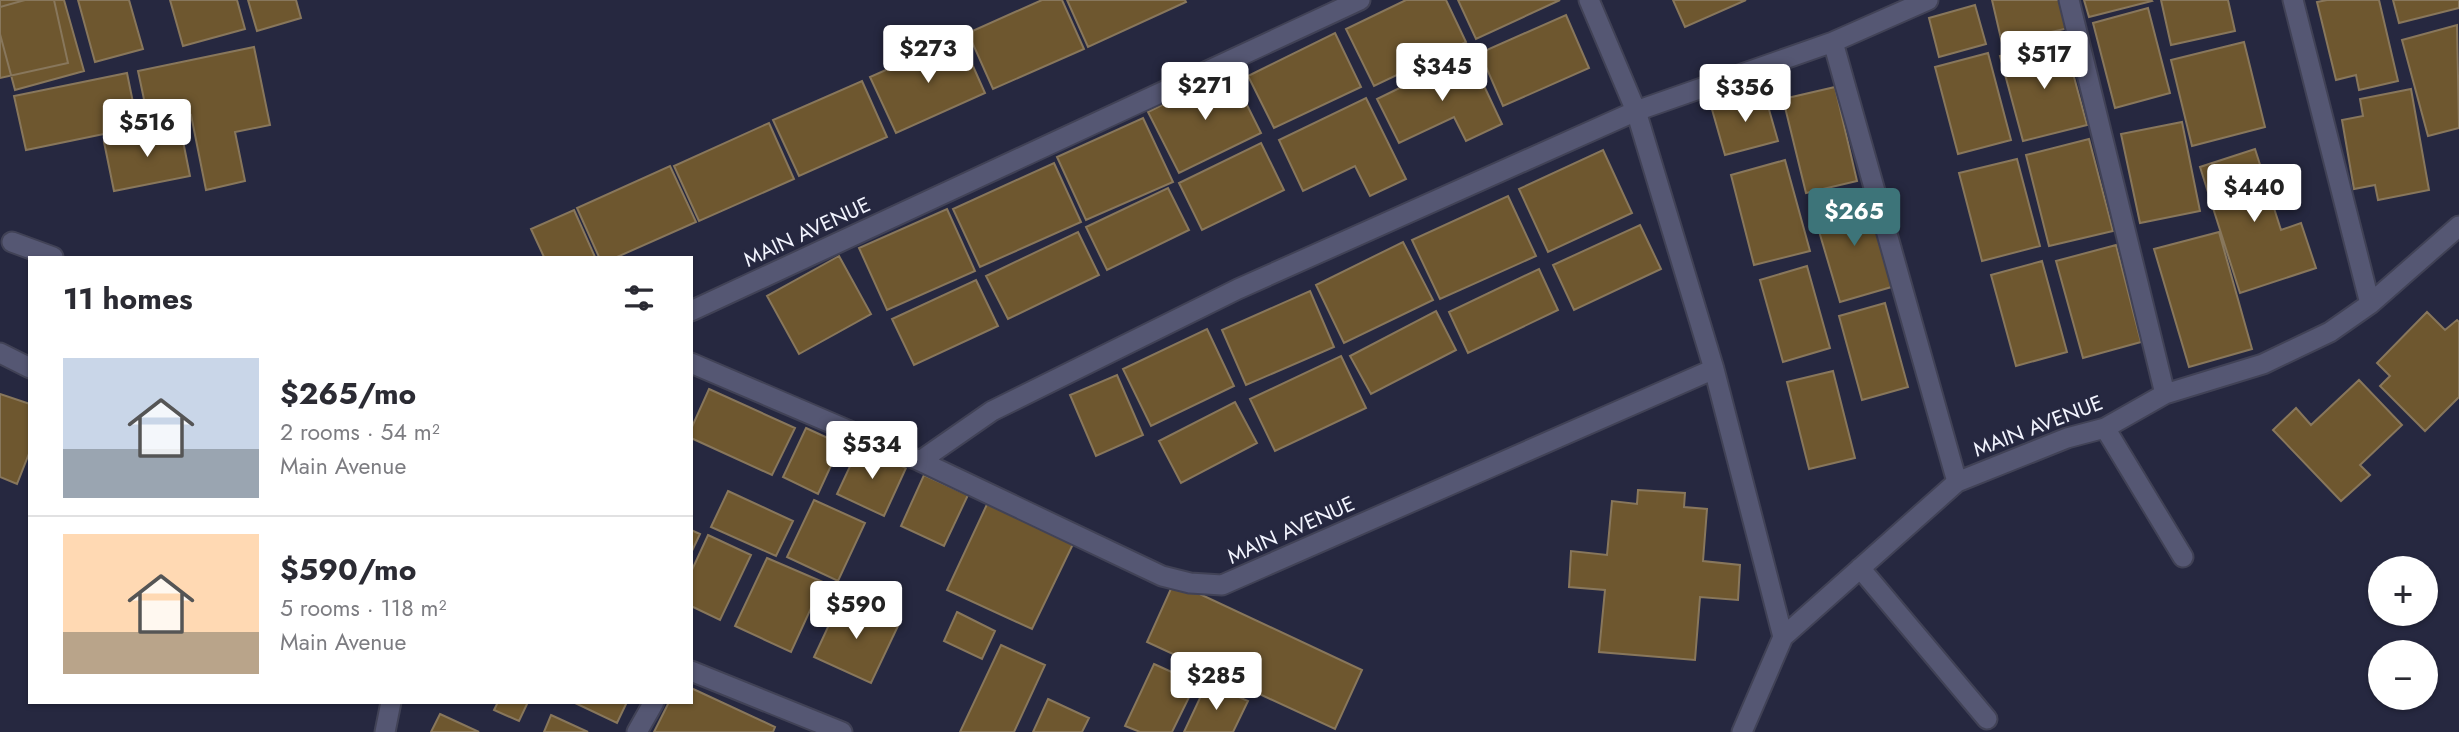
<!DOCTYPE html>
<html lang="en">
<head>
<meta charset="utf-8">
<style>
  body { margin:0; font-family:Jost,sans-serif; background:#f2f2f3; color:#2b2b33; height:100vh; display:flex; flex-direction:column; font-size:26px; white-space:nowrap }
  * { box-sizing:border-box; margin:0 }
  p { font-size:23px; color:#7c7c81 }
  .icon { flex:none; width:38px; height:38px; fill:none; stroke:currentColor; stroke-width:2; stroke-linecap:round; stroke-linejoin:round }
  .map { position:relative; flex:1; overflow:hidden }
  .details { position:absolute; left:28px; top:256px; width:665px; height:448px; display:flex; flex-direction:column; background:#fff; border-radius:0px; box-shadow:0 2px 5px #0004 }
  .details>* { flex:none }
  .tools { position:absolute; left:2368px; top:556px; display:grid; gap:14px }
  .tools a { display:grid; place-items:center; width:70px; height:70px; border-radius:50%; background:#fff; box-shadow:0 2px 5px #0004; font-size:35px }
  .price { position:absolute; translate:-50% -60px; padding:0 16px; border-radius:7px; background:#fff; color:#222; font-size:23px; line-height:46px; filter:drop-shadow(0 2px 4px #0008) }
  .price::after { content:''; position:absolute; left:50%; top:42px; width:21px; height:16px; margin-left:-10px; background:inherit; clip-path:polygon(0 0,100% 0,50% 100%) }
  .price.on { background:#3d7479; color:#fff }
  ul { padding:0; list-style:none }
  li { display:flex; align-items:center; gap:21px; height:175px; padding:0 35px }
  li+li { border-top:2px solid #e1e1e2 }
  li span { display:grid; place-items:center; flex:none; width:196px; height:140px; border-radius:0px; color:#555 }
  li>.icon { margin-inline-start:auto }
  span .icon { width:84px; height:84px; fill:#fffc; stroke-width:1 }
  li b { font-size:30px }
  h2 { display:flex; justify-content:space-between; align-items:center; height:84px; padding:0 35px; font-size:30px }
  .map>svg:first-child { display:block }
  .building { fill:#6e572f; stroke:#88775c; stroke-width:2 }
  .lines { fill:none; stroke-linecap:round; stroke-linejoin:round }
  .minor-casing { stroke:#414256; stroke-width:23 }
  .minor { stroke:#555773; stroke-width:19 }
  .labels { text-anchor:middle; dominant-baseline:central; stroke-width:5; stroke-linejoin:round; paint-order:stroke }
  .street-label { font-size:21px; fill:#f2f4fe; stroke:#262840 }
</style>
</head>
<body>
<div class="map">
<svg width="2459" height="732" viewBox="0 0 2459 732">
  <rect width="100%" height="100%" fill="#262840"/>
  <path class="building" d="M 0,0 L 54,0 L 68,63 L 0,78 Z
    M 25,0 L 64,0 L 84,71 L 15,90 L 0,34 L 0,7 Z
    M 78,0 L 129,0 L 143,49 L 95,62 Z
    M 170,0 L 237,0 L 245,29 L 183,46 Z
    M 248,0 L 296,0 L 301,18 L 257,31 Z
    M 1042,0 L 1062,0 L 1084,49 L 993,89 L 968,33 Z
    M 1067,0 L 1185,0 L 1186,2 L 1088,47 Z
    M 1406,0 L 1446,0 L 1466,42 L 1374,86 L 1346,29 Z
    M 1458,0 L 1560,0 L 1476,39 Z
    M 1673,0 L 1746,0 L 1685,27 Z
    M 1992,0 L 2063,0 L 2069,28 L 2002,43 Z
    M 2084,0 L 2151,0 L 2152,1 L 2089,17 Z
    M 2161,0 L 2228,0 L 2235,31 L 2171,45 Z
    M 2327,0 L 2379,0 L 2398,81 L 2359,90 L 2356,75 L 2336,80 L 2317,2 Z
    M 2393,0 L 2459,0 L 2459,8 L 2399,23 Z
    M 1975,5 L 1986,44 L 1939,57 L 1929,18 Z
    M 2148,8 L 2170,93 L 2115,108 L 2093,23 Z
    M 1566,15 L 1589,68 L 1503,106 L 1480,53 Z
    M 2457,25 L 2459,128 L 2428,136 L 2402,40 Z
    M 1335,33 L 1361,87 L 1274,128 L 1248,76 Z
    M 960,37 L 985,93 L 896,133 L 870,77 Z
    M 2064,40 L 2087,125 L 2023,141 L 2000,56 Z
    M 2244,42 L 2265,127 L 2192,146 L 2171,60 Z
    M 254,47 L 270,125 L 235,132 L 245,181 L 206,190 L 191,115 L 149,123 L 138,71 Z
    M 1988,53 L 2011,140 L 1958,154 L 1935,67 Z
    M 1469,54 L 1502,124 L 1466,141 L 1454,117 L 1399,143 L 1377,99 Z
    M 1230,71 L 1261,133 L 1179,173 L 1148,112 Z
    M 127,73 L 138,127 L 26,150 L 14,96 Z
    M 862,81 L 887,137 L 799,176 L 773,120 Z
    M 1835,87 L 1857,181 L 1806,193 L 1783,99 Z
    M 2411,89 L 2429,190 L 2378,200 L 2375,185 L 2354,189 L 2342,120 L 2363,116 L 2360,99 Z
    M 1764,92 L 1778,141 L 1725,155 L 1711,106 Z
    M 1366,98 L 1406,179 L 1370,196 L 1355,166 L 1303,191 L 1279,140 Z
    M 1143,118 L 1173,182 L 1086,220 L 1057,157 Z
    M 2182,122 L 2200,211 L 2140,223 L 2121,134 Z
    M 769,123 L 794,179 L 699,221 L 674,166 Z
    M 180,126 L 190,176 L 114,191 L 104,142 Z
    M 2089,139 L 2113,231 L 2049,246 L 2026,155 Z
    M 1261,143 L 1284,190 L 1202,230 L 1179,183 Z
    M 2255,149 L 2281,230 L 2301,223 L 2316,268 L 2240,293 L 2200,167 Z
    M 1603,150 L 1632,213 L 1548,252 L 1519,189 Z
    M 2017,159 L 2040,246 L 1982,261 L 1959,173 Z
    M 1785,160 L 1810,251 L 1754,265 L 1731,175 Z
    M 1054,163 L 1081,222 L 980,267 L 953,209 Z
    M 670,166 L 696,222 L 617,257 L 599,257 L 577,208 Z
    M 1168,188 L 1189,230 L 1107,270 L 1086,227 Z
    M 1869,195 L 1895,286 L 1840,302 L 1813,211 Z
    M 1508,196 L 1536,256 L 1440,299 L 1412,240 Z
    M 947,209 L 975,271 L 887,310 L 859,248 Z
    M 574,210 L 595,257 L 544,257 L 531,229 Z
    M 1640,225 L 1661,269 L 1574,310 L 1553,265 Z
    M 1078,232 L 1099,275 L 1008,319 L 986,276 Z
    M 2219,232 L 2252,349 L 2189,367 L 2154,249 Z
    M 1403,242 L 1433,300 L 1344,343 L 1316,285 Z
    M 2116,245 L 2141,342 L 2083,358 L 2056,261 Z
    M 839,256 L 871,314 L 799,354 L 767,296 Z
    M 2042,261 L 2067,352 L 2016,366 L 1991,275 Z
    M 1807,266 L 1830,348 L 1783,362 L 1760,280 Z
    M 1539,269 L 1558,310 L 1468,353 L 1449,312 Z
    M 976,280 L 998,326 L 914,365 L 892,319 Z
    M 1310,291 L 1334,347 L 1246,385 L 1222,330 Z
    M 1885,303 L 1908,387 L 1862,400 L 1839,316 Z
    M 1436,311 L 1456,350 L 1371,394 L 1350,356 Z
    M 2427,312 L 2445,330 L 2457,320 L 2459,322 L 2459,397 L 2425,431 L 2380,386 L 2390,376 L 2377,363 Z
    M 1207,329 L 1234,386 L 1151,426 L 1123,369 Z
    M 1341,356 L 1366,408 L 1275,451 L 1250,399 Z
    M 1833,371 L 1855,458 L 1809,469 L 1787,382 Z
    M 1117,375 L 1143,435 L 1096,456 L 1070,395 Z
    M 2359,380 L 2402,425 L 2360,465 L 2370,475 L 2341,501 L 2273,430 L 2296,408 L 2311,425 Z
    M 709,389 L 795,428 L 772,475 L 691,438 L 691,429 Z
    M 0,394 L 30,404 L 30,451 L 17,484 L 0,477 Z
    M 1235,402 L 1257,443 L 1181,483 L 1159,441 Z
    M 806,428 L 841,444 L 818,494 L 783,477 Z
    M 859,447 L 906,468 L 884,516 L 837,494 Z
    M 924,475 L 968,495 L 944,546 L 901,526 Z
    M 1638,490 L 1685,493 L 1684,507 L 1707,509 L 1703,561 L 1740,565 L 1738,600 L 1700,597 L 1695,660 L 1599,652 L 1605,590 L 1569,587 L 1571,551 L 1607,555 L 1612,501 L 1637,504 Z
    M 728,491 L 793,521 L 776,556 L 711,527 Z
    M 814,500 L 865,523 L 838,581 L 787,557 Z
    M 989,500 L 1075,540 L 1032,629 L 947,590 Z
    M 691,530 L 700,534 L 691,553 Z
    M 708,535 L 751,555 L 720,620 L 691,606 L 691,572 Z
    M 767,558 L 823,582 L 791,652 L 735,626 Z
    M 1174,582 L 1362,670 L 1335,729 L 1147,642 Z
    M 841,599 L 898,626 L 871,683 L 814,657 Z
    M 957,612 L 995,631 L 982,659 L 944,641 Z
    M 1001,645 L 1045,665 L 1014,732 L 960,732 Z
    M 1154,664 L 1196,683 L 1172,732 L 1140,732 L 1125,726 Z
    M 1207,683 L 1248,701 L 1233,732 L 1184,732 Z
    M 691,688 L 775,727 L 773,732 L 654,732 L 669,702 L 691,702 Z
    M 1048,699 L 1089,718 L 1082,732 L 1033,732 Z
    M 498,702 L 528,702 L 519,721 L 494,710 Z
    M 573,702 L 627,702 L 617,723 Z
    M 440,714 L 479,732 L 431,732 Z
    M 551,715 L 588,732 L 544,732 Z"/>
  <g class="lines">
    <defs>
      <path id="minor" d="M 1589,0 L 1636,111 L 1714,369 L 1783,637
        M 2069,0 L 2165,394
        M 2293,0 L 2370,304
        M 1833,42 L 1957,482
        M 12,242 L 53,257
        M 691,311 L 1360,0
        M 0,353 L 30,368
        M 691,363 L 920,461 L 1162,576 L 1190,583 L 1222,585 L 1714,369
        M 2105,428 L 2183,557
        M 920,461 L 992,411 L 1238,289 L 1636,111 L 1833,42 L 1928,0
        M 1860,568 L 1987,719
        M 691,671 L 842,732
        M 385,732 L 391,702
        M 637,732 L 654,702
        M 1742,732 L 1783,637 L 1957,482 L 2067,438 L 2105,428 L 2165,394 L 2263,364 L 2330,332 L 2370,304 L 2459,226"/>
    </defs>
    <use href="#minor" class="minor-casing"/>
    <use href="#minor" class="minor"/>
  </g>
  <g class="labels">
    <g class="street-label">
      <text transform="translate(807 232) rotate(-25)">MAIN AVENUE</text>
      <text transform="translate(2038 426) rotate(-21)">MAIN AVENUE</text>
      <text transform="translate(1291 530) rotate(-24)">MAIN AVENUE</text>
    </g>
  </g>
</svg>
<div class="tools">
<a>+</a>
<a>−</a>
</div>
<b class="price" style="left:928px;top:85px">$273</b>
<b class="price" style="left:2044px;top:91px">$517</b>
<b class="price" style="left:1442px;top:103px">$345</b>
<b class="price" style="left:1205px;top:122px">$271</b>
<b class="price" style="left:1745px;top:124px">$356</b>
<b class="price" style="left:147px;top:159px">$516</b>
<b class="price" style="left:2254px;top:224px">$440</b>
<b class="price on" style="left:1854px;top:248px">$265</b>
<b class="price" style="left:872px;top:481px">$534</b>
<b class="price" style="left:856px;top:641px">$590</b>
<b class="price" style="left:1216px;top:712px">$285</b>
<section class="details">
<h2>11 homes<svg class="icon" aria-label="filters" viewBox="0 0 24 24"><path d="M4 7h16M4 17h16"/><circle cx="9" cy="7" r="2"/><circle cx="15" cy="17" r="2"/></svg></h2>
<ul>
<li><span style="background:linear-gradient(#c9d6e8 65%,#9aa5b1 0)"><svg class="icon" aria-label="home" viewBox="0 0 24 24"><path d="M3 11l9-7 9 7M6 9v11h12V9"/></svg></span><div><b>$265/mo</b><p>2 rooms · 54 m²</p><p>Main Avenue</p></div></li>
<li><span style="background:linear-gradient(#ffd9b3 70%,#b9a48a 0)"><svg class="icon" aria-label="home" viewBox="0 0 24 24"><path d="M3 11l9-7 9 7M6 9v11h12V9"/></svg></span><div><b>$590/mo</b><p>5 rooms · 118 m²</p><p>Main Avenue</p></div></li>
</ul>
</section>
</div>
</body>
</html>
